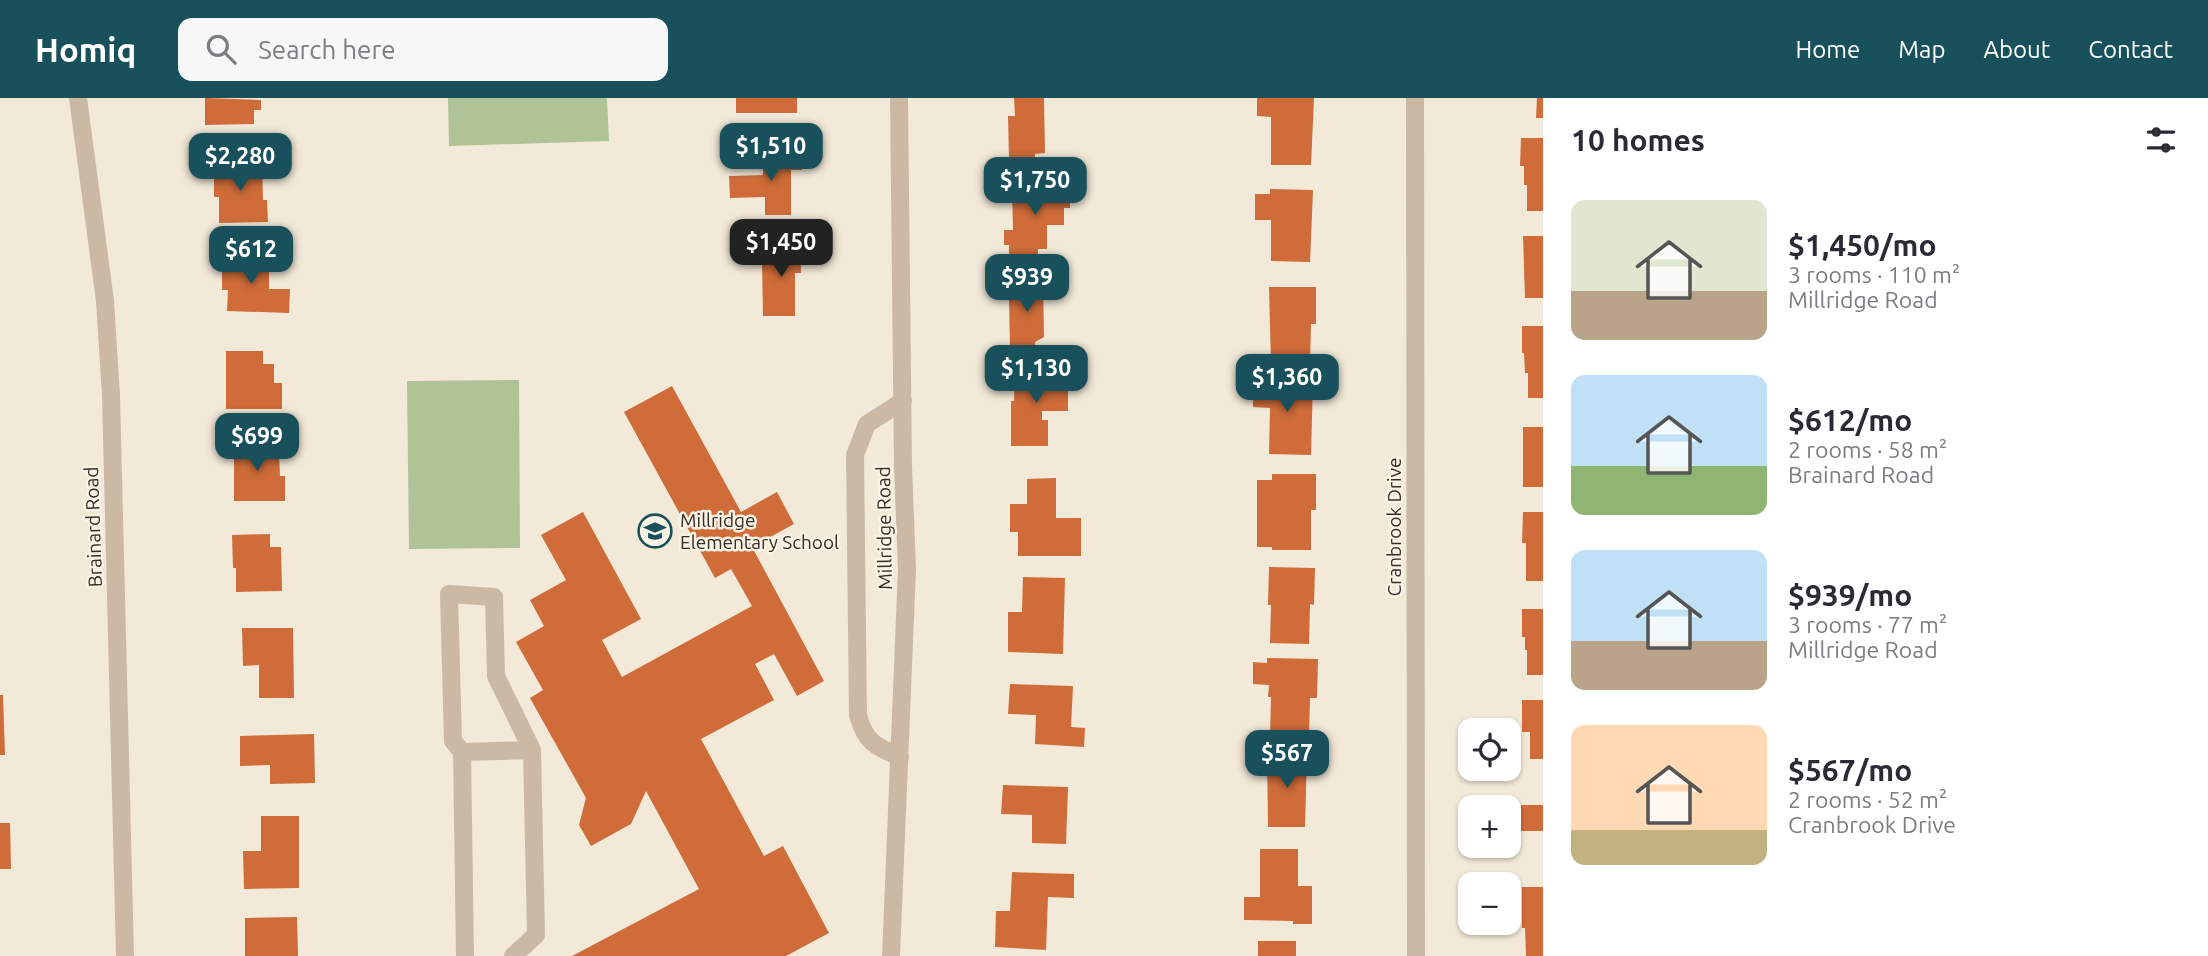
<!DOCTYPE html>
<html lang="en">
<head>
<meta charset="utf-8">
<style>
  body { margin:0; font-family:Ubuntu,sans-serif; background:#f7f7f7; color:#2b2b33; height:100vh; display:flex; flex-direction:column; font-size:26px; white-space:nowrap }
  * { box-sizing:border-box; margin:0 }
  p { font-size:23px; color:#7c7c81 }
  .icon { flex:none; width:38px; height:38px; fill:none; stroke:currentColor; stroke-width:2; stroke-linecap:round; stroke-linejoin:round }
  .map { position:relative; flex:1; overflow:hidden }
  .sheet { display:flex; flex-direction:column; background:#fff; width:665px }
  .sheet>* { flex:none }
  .fabs { position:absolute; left:1458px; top:620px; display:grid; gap:14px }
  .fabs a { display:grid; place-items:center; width:63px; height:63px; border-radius:14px; background:#fff; box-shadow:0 2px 5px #0004; font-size:35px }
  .price { position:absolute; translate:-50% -60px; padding:0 16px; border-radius:14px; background:#18505b; color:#fff; font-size:23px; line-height:46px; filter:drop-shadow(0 2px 4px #0008) }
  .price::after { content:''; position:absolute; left:50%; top:42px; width:21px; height:16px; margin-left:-10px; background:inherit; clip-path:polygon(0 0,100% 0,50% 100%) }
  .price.active { background:#222; color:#fff }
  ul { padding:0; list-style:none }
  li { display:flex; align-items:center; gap:21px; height:175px; padding:0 28px }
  li span { display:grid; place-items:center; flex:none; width:196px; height:140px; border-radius:14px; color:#555 }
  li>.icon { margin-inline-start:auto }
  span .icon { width:84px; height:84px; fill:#fffc; stroke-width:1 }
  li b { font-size:30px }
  h2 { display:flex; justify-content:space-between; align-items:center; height:84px; padding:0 28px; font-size:30px }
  header { display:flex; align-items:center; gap:42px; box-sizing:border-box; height:98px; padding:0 35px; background:#18505b; color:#fff }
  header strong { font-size:33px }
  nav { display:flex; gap:38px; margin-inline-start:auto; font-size:24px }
  .search { width:490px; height:63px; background:#f7f7f7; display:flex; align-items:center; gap:18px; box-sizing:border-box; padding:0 24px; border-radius:14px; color:#7c7c81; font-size:26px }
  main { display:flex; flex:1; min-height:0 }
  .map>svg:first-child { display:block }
  .green { fill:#b0c397 }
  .building { fill:#cf6c3a }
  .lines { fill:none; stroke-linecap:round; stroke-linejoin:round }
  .minor { stroke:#ccb9a3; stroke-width:18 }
  .labels { text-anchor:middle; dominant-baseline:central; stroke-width:5; stroke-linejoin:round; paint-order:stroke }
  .poi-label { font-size:19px; fill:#362c26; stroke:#faf2e4; text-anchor:start }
  .street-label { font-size:19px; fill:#362c26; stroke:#faf2e4 }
</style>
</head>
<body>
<header>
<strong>Homiq</strong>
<div class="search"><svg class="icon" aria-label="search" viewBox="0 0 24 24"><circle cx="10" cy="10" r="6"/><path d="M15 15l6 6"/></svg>Search here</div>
<nav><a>Home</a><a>Map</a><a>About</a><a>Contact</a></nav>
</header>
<main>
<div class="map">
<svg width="1543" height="858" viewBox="0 0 1543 858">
  <rect width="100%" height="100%" fill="#f3e9d8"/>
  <path class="green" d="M 448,0 L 607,0 L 609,43 L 449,48 Z
    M 519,282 L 520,450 L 409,451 L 407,283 Z"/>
  <path class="building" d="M 205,0 L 261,2 L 261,12 L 254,12 L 254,26 L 205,27 Z
    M 736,0 L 797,0 L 797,15 L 736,15 Z
    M 1014,0 L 1044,0 L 1045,55 L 1035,56 L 1035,61 L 1009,61 L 1008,18 L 1015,18 Z
    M 1257,0 L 1314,0 L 1311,67 L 1271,67 L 1271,19 L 1257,18 Z
    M 1537,0 L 1543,0 L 1543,20 L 1536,20 Z
    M 1521,40 L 1543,40 L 1543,113 L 1527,113 L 1527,87 L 1524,87 L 1524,68 L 1520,68 Z
    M 801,49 L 802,72 L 791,72 L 791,117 L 765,117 L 765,99 L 730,100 L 729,78 L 763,77 L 763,69 L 775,69 L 775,50 Z
    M 262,65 L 263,102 L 267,102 L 268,124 L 219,125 L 219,99 L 214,99 L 214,66 Z
    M 1012,89 L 1070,89 L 1070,110 L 1064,110 L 1064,127 L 1047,127 L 1047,151 L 1038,151 L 1038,157 L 1009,157 L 1009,147 L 1004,147 L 1004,132 L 1013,132 Z
    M 1270,91 L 1313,92 L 1310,164 L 1271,163 L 1271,122 L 1255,122 L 1255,96 L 1270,96 Z
    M 1523,138 L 1543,138 L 1543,200 L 1525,200 Z
    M 772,144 L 800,144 L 801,175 L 795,175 L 795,218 L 763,218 L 762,162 L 772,162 Z
    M 222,155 L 260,156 L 260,171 L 269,171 L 269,191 L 290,191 L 289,215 L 227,213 L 228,192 L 222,192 Z
    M 1043,180 L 1044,239 L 1035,244 L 1035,250 L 1010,251 L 1009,199 L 1015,199 L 1014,181 Z
    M 1269,189 L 1316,189 L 1316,226 L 1311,226 L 1310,267 L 1271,266 Z
    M 1522,228 L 1543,228 L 1543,300 L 1528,300 L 1528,275 L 1525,275 L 1524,255 L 1522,255 Z
    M 226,253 L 263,253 L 263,266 L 274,266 L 274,285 L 282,285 L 282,311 L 226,311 Z
    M 1015,273 L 1068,273 L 1068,313 L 1042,313 L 1042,322 L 1048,322 L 1048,348 L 1011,348 L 1011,303 L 1014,303 Z
    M 1253,281 L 1313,283 L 1311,357 L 1269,356 L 1270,310 L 1253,309 Z
    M 672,288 L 741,414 L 777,394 L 794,426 L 752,449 L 824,583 L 797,598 L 774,556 L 755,566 L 774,602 L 701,641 L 764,758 L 783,748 L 829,835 L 786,858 L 572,858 L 699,791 L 646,693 L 631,726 L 591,748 L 579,727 L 586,700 L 530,600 L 543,592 L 516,544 L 544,528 L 530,502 L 566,482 L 541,437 L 583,414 L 641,521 L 602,542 L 622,579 L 752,508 L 731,471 L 715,480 L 624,314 Z
    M 1523,329 L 1543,329 L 1543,389 L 1523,389 Z
    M 267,343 L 267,355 L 279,355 L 280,378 L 285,378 L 285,403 L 234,403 L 234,344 Z
    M 1272,376 L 1316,376 L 1316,412 L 1311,412 L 1311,452 L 1272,452 L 1272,449 L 1257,449 L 1257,382 L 1272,382 Z
    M 1056,380 L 1056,420 L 1081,420 L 1081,458 L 1018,458 L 1018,434 L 1010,434 L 1010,406 L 1027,406 L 1027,381 Z
    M 1523,414 L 1543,414 L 1543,483 L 1526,483 L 1526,445 L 1522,445 Z
    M 270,436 L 270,449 L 281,449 L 282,493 L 236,494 L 236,470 L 233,470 L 232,437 Z
    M 1269,469 L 1315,470 L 1314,507 L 1310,506 L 1309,546 L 1270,545 L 1271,507 L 1268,507 Z
    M 1023,479 L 1065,480 L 1063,556 L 1008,554 L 1008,514 L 1022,514 Z
    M 1522,511 L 1543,511 L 1543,577 L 1527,577 L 1527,552 L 1525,552 L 1525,539 L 1522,539 Z
    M 242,530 L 293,530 L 294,600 L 259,600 L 259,567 L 243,568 Z
    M 1267,560 L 1318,561 L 1317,600 L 1310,600 L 1309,640 L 1270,640 L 1271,599 L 1268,599 L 1269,587 L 1253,586 L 1253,564 L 1267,565 Z
    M 1010,586 L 1073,588 L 1071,629 L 1085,630 L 1084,649 L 1035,646 L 1036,617 L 1008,616 Z
    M 0,597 L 3,597 L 5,657 L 0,657 Z
    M 1522,602 L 1543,602 L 1543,661 L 1530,661 L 1530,634 L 1522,634 Z
    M 314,636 L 315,685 L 270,686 L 270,667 L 240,668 L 240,638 Z
    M 1267,656 L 1307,656 L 1305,729 L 1268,729 Z
    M 1003,687 L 1068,689 L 1066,746 L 1032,745 L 1032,717 L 1001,716 Z
    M 1521,707 L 1543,707 L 1543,733 L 1521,733 Z
    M 261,718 L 299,718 L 299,790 L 244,791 L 243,753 L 261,753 Z
    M 0,725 L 10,725 L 11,771 L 0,771 Z
    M 1260,751 L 1298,751 L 1298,788 L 1312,788 L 1312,826 L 1293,826 L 1293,823 L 1244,822 L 1244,799 L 1260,799 Z
    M 1012,774 L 1074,776 L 1074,800 L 1048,799 L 1046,852 L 995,849 L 996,813 L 1010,813 Z
    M 1522,789 L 1543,789 L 1543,858 L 1526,858 L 1525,830 L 1522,830 Z
    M 297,819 L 298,858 L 245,858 L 245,820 Z
    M 1258,843 L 1296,843 L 1296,858 L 1258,858 Z"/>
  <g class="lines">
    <path class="minor" d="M 78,0 L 105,203 L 111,298 L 125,858
      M 1415,0 L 1416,858
      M 462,654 L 453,643 L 449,496 L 494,499 L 496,578 L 532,652
      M 900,659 C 875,648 865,644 858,617 L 855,357 L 867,326 L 903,303
      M 465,858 L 462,654 L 532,652 L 536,837 L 513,858
      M 891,858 L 907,471 L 903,368 L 899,0"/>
  </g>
  <defs>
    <symbol id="school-ring" viewBox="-11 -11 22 22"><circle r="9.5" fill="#faf2e4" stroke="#18505b" stroke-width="1.5"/><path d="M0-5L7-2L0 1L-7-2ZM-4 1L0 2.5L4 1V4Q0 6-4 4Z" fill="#18505b"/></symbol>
  </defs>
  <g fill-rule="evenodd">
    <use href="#school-ring" x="636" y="414" width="38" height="38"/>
  </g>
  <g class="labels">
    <g class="poi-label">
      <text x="680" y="422">Millridge<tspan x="680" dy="22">Elementary School</tspan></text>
    </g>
    <g class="street-label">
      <text transform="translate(93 429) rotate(-92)">Brainard Road</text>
      <text transform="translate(1394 429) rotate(-90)">Cranbrook Drive</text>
      <text transform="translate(884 430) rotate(-91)">Millridge Road</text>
    </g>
  </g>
</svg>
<div class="fabs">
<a><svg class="icon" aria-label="locate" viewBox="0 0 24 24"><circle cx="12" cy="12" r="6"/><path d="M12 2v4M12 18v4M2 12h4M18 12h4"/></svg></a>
<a>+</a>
<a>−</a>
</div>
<b class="price" style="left:771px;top:85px">$1,510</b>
<b class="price" style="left:240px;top:95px">$2,280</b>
<b class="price" style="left:1035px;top:119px">$1,750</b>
<b class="price active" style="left:781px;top:181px">$1,450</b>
<b class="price" style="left:251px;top:188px">$612</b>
<b class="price" style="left:1027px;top:216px">$939</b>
<b class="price" style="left:1036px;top:307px">$1,130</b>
<b class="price" style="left:1287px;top:316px">$1,360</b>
<b class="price" style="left:257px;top:375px">$699</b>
<b class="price" style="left:1287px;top:692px">$567</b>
</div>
<section class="sheet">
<h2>10 homes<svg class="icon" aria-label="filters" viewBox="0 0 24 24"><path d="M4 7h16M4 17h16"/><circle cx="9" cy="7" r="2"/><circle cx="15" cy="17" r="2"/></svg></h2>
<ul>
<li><span style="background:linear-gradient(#dfe7d0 65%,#b9a48a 0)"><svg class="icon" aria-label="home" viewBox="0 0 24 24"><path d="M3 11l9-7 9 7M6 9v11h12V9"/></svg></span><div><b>$1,450/mo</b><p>3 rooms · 110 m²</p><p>Millridge Road</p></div></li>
<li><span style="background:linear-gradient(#bfe0f5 65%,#8fb573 0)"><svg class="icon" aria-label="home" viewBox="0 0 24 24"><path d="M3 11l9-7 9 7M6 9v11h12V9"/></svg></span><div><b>$612/mo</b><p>2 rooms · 58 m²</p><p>Brainard Road</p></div></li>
<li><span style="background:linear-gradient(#bfe0f5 65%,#b9a48a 0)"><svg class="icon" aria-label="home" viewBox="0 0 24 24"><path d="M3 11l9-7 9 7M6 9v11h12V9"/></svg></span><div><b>$939/mo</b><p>3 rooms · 77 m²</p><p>Millridge Road</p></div></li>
<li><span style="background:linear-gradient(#ffd9b3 75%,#c2b280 0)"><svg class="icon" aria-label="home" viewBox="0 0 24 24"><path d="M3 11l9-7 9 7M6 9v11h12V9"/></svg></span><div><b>$567/mo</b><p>2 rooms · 52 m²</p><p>Cranbrook Drive</p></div></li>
</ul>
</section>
</main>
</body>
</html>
